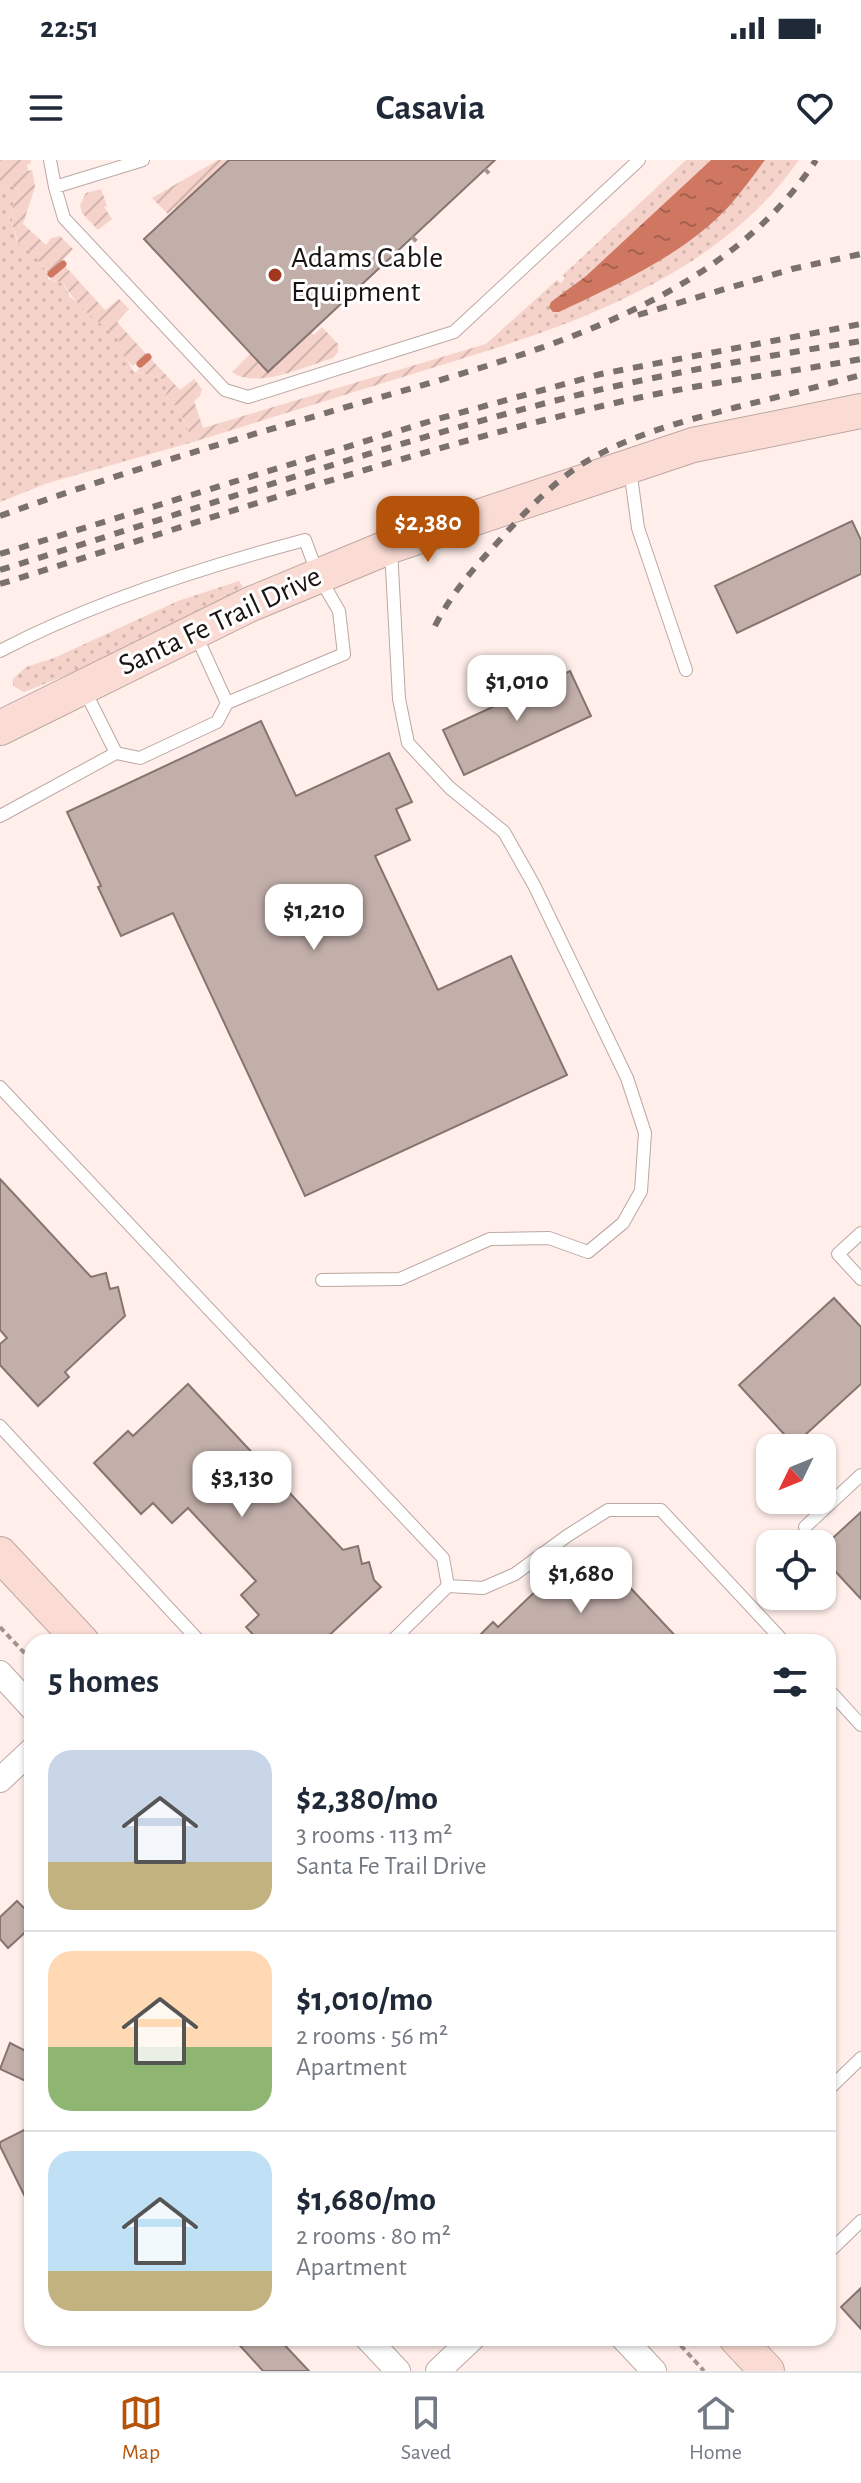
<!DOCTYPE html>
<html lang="en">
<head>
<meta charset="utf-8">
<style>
  body { margin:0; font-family:"Alegreya Sans",sans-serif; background:#f6f6f7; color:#1f2937; height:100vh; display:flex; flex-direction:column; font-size:30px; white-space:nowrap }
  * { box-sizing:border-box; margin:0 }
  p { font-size:26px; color:#747a83 }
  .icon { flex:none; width:44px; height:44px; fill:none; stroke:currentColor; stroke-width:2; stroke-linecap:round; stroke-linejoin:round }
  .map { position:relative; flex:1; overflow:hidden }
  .side { position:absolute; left:24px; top:1474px; width:812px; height:712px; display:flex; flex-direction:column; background:#fff; border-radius:24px; box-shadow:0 2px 6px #0004 }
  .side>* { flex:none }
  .needle { width:52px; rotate:227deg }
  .fabs { position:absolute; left:756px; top:1274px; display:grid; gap:16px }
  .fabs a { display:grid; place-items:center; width:80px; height:80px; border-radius:16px; background:#fff; box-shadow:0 2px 6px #0004; font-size:40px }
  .price { position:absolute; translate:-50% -68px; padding:0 18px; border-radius:16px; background:#fff; color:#222; font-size:26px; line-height:52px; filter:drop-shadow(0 2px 4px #0008) }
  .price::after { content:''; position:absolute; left:50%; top:48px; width:24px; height:18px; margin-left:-12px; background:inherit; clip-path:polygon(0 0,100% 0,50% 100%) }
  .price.on { background:#b45309; color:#fff }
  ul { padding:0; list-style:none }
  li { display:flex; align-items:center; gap:24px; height:200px; padding:0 24px }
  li+li { border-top:2px solid #e0e1e3 }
  li span { display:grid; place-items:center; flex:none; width:224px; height:160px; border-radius:24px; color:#555 }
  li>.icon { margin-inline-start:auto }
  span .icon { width:96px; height:96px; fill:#fffc; stroke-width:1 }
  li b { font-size:34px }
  h2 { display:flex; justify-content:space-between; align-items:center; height:96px; padding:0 24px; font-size:34px }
  .status { display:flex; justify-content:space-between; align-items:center; height:56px; padding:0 40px; background:#fff; direction:ltr }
  .status svg { height:22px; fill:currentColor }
  header { display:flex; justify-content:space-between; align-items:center; height:104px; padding:0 24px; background:#fff; font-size:36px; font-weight:700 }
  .tabs { display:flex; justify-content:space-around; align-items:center; height:112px; border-top:2px solid #e0e1e3; background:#fff; font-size:22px; color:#747a83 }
  .tabs a { display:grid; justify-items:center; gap:4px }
  .tabs .on { color:#b45309 }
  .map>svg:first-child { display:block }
  .grass { fill:url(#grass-dots) }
  .garden { fill:url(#garden-furrows) }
  .water { fill:url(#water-ripples) }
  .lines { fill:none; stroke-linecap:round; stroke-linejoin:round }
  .stream { stroke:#cf7761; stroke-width:7 }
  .building { fill:#c2afaa; stroke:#877470; stroke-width:2 }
  .service-casing { stroke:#bba8a3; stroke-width:14 }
  .minor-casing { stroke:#bba8a3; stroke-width:26 }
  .secondary-casing { stroke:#bba8a3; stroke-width:36 }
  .path { stroke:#a09390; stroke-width:4; stroke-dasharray:6 4; stroke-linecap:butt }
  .service { stroke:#fff; stroke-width:12 }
  .minor { stroke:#fff; stroke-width:24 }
  .secondary { stroke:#fbdcd4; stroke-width:34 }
  .rail { stroke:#7a706d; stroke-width:6; stroke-dasharray:10 10; stroke-linecap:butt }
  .poi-dot { fill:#a1381e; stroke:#fff; stroke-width:3 }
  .labels { text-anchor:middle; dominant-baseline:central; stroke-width:6; stroke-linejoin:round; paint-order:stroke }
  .poi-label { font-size:30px; fill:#191311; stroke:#fff; text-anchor:start }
  .street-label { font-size:30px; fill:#191311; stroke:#fff }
</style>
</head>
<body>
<div class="status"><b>22:51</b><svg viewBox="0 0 49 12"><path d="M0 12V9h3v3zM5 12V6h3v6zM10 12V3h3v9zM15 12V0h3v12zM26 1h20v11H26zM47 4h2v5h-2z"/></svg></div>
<header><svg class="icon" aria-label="menu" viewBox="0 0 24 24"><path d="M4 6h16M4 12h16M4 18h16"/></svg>Casavia<svg class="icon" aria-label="heart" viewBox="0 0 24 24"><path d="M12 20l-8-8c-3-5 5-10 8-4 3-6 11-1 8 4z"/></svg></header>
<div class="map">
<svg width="861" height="2211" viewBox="0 0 861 2211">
  <defs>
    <pattern id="grass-dots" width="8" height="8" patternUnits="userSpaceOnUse" patternTransform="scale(2)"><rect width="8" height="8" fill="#f5d3ca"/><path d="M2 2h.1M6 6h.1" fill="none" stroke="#d1b4ac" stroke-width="1.8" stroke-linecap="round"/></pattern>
    <pattern id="garden-furrows" width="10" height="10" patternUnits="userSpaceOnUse" patternTransform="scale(2)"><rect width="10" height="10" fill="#f5d3ca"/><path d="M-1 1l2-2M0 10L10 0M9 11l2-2" fill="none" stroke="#d1b4ac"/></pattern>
    <pattern id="water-ripples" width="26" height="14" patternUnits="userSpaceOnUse" patternTransform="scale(2)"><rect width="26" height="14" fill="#cf7761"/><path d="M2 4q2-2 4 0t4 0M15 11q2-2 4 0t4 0" fill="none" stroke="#a7604f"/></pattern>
  </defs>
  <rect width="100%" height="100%" fill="#ffeeea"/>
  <path class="grass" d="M 686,0 L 711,0 L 586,116 L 574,124 L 730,45 L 765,0 L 799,0 C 727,103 605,153 490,190 L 486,184 L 557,120 L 561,123 L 565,118 L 563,115 Z
    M 12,25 L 19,30 L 13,45 L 12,63 L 17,81 L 38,95 L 39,102 L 48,113 L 48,119 L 63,123 L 70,137 L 119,177 C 122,190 127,202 134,212 L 161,218 L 168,230 L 165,236 L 179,249 L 193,282 L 48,323 L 0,342 L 0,27 Z
    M 239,421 L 243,427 L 216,444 L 72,513 L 24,532 L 13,526 L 13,519 L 26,507 L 54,498 L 178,441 Z"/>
  <path class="garden" d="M 0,0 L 31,0 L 31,3 L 27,5 L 28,11 L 32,10 L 35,27 L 23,64 L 46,85 L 51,78 L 60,76 L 73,89 L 51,113 L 48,113 L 39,102 L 37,94 L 19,85 L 12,63 L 13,45 L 19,30 L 12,25 L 0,27 Z
    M 218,0 L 229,0 L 177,49 L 175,47 L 168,54 L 152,38 Z
    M 101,29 L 107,46 L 104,47 L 112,59 L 98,70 L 82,53 L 80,45 L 86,33 Z
    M 64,105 L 105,150 L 119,139 L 129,149 L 117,162 L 147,195 L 132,206 L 120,191 L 119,177 C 93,158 80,150 63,123 L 50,119 Z
    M 322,167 L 338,184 L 338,192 L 333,198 C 306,206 257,230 232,212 L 251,193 L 311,172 L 314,175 Z
    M 486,184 L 490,190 L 193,282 L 179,249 L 165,236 L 168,230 L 161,218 L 136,212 L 150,198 L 180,230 L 194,219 L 202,229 L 200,236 L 194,241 L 203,268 Z"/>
  <path class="water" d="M 711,0 L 765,0 C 754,15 743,30 731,44 C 686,94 618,124 559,152 L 553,152 L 549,147 L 551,142 L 586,116 Z"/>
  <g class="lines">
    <path class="stream" d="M 51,114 L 63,104
      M 140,204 L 148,197"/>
  </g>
  <path class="building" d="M 229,0 L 495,0 L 268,212 L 144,79 Z
    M 852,361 L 861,380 L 861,414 L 737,473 L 715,426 Z
    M 570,511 L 591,556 L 464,615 L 443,570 Z
    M 261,561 L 296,636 L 389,593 L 412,642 L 396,649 L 410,680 L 375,696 L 438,830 L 511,796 L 567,915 L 305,1036 L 173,753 L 121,776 L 98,727 L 101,726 L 67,652 Z
    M 0,1019 L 91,1117 L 106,1113 L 110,1129 L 118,1127 L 125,1156 L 65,1212 L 69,1217 L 38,1246 L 0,1205 L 0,1184 L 7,1178 L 0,1170 Z
    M 834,1138 L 861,1167 L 861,1224 L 794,1285 L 739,1225 Z
    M 188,1224 L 343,1390 L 358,1386 L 362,1404 L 369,1402 L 374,1420 L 381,1427 L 322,1482 L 260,1482 L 246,1467 L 259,1455 L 241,1435 L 256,1421 L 188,1348 L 172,1363 L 153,1343 L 141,1354 L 94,1303 L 128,1271 L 133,1276 Z
    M 861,1352 L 861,1439 L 822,1397 L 822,1388 Z
    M 561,1407 L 587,1433 L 611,1407 L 681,1482 L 473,1482 L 493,1462 L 498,1467 Z
    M 17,1741 L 32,1756 L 32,1766 L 8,1788 L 0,1779 L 0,1757 Z
    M 10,1883 L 32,1894 L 32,1924 L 0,1909 Z
    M 32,1966 L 32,2051 L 0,1986 L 0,1982 Z
    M 861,2128 L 861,2169 L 841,2147 Z
    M 233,2178 L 278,2178 L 309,2211 L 263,2211 Z"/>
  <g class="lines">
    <defs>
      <path id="service" d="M 50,0 L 55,27 L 143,0
        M 55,27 L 64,58 L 225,230 L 248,237 L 454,172 L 639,0
        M 630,309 L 638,368 L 686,510
        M 195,473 L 227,543
        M 0,491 C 93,442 203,407 305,380 L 318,415 L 339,451 L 344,494 L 227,543 L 217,562 L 140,598 L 116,593 L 84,529
        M 0,656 L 116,593
        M 0,927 L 443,1398 L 448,1426 L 483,1428 L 515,1414 L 567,1376 L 608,1350 L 661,1350 L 784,1482
        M 861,1073 L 838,1094 L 861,1119
        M 322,1120 L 400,1119 L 490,1079 L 549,1078 L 588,1092 L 623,1063 L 641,1031 L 645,973 L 627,918 L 534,725 L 504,672 L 450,628 L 408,583 L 399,539 L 391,389
        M 0,1266 L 200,1482
        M 805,1367 L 861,1315
        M 391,1482 L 448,1426
        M 828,1529 L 861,1565
        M 828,1930 L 861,1898
        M 828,2093 L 861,2061"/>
      <path id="minor" d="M 0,1513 L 32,1548
        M 0,1620 L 32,1590
        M 367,2178 L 398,2211
        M 623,2178 L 654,2211
        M 438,2211 L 473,2178"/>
      <path id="secondary" d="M 0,568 L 251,444 L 391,386 L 693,285 L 861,251
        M 0,1394 L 82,1482
        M 736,2178 L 767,2211"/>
    </defs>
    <use href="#service" class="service-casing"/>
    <use href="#minor" class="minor-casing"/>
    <use href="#secondary" class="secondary-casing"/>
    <path class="path" d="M 485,9 L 491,16
      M 412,77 L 419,84
      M 0,1467 L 32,1501
      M 674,2178 L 704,2211"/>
    <use href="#service" class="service"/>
    <use href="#minor" class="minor"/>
    <use href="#secondary" class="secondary"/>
    <path class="rail" d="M 638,155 L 792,109 L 861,94
      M 0,356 C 110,316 223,283 336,250 C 502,201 715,155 816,0
      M 0,394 L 434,260 L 601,214 L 861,164
      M 0,410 C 181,354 362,292 546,243 C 649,216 755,198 861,181
      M 0,424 C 208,360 415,288 628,240 C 705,223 784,213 861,199
      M 435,466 C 451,434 473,409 497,383 C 523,354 549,326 582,304 C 629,275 684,261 737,247 C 778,237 820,226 861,215"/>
  </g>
  <circle class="poi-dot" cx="275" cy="115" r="8"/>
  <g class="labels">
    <g class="poi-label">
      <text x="291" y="98">Adams Cable<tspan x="291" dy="34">Equipment</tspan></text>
    </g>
    <g class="street-label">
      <text transform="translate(220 461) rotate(-25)">Santa Fe Trail Drive</text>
    </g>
  </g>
</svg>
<div class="fabs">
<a><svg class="needle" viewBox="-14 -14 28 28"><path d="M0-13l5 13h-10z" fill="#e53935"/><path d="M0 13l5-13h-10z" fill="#747a83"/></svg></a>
<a><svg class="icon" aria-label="locate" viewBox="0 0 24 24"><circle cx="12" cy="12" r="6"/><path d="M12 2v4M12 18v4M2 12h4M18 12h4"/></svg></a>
</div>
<b class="price on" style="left:428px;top:404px">$2,380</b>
<b class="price" style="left:517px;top:563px">$1,010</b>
<b class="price" style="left:314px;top:792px">$1,210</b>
<b class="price" style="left:242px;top:1359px">$3,130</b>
<b class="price" style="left:581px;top:1455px">$1,680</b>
<section class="side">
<h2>5 homes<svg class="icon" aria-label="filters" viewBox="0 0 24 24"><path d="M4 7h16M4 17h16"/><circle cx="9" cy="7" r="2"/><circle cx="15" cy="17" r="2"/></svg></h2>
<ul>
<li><span style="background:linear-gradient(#c9d6e8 70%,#c2b280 0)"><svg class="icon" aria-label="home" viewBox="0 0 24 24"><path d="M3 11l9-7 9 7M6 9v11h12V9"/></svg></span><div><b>$2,380/mo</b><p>3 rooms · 113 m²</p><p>Santa Fe Trail Drive</p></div></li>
<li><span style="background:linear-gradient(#ffd9b3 60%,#8fb573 0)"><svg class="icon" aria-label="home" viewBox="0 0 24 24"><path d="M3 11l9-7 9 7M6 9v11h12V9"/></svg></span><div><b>$1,010/mo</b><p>2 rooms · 56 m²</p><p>Apartment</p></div></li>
<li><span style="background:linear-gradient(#bfe0f5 75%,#c2b280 0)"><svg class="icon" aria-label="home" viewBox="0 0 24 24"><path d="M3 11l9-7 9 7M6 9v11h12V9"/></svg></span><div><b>$1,680/mo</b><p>2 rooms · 80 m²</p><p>Apartment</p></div></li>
</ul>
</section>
</div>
<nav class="tabs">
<a class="on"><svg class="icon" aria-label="map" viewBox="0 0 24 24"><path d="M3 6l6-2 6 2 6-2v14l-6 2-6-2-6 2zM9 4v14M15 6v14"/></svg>Map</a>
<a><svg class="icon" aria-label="saved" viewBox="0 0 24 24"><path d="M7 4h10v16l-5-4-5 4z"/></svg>Saved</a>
<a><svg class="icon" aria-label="home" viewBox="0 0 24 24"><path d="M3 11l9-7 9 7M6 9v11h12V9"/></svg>Home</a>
</nav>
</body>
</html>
